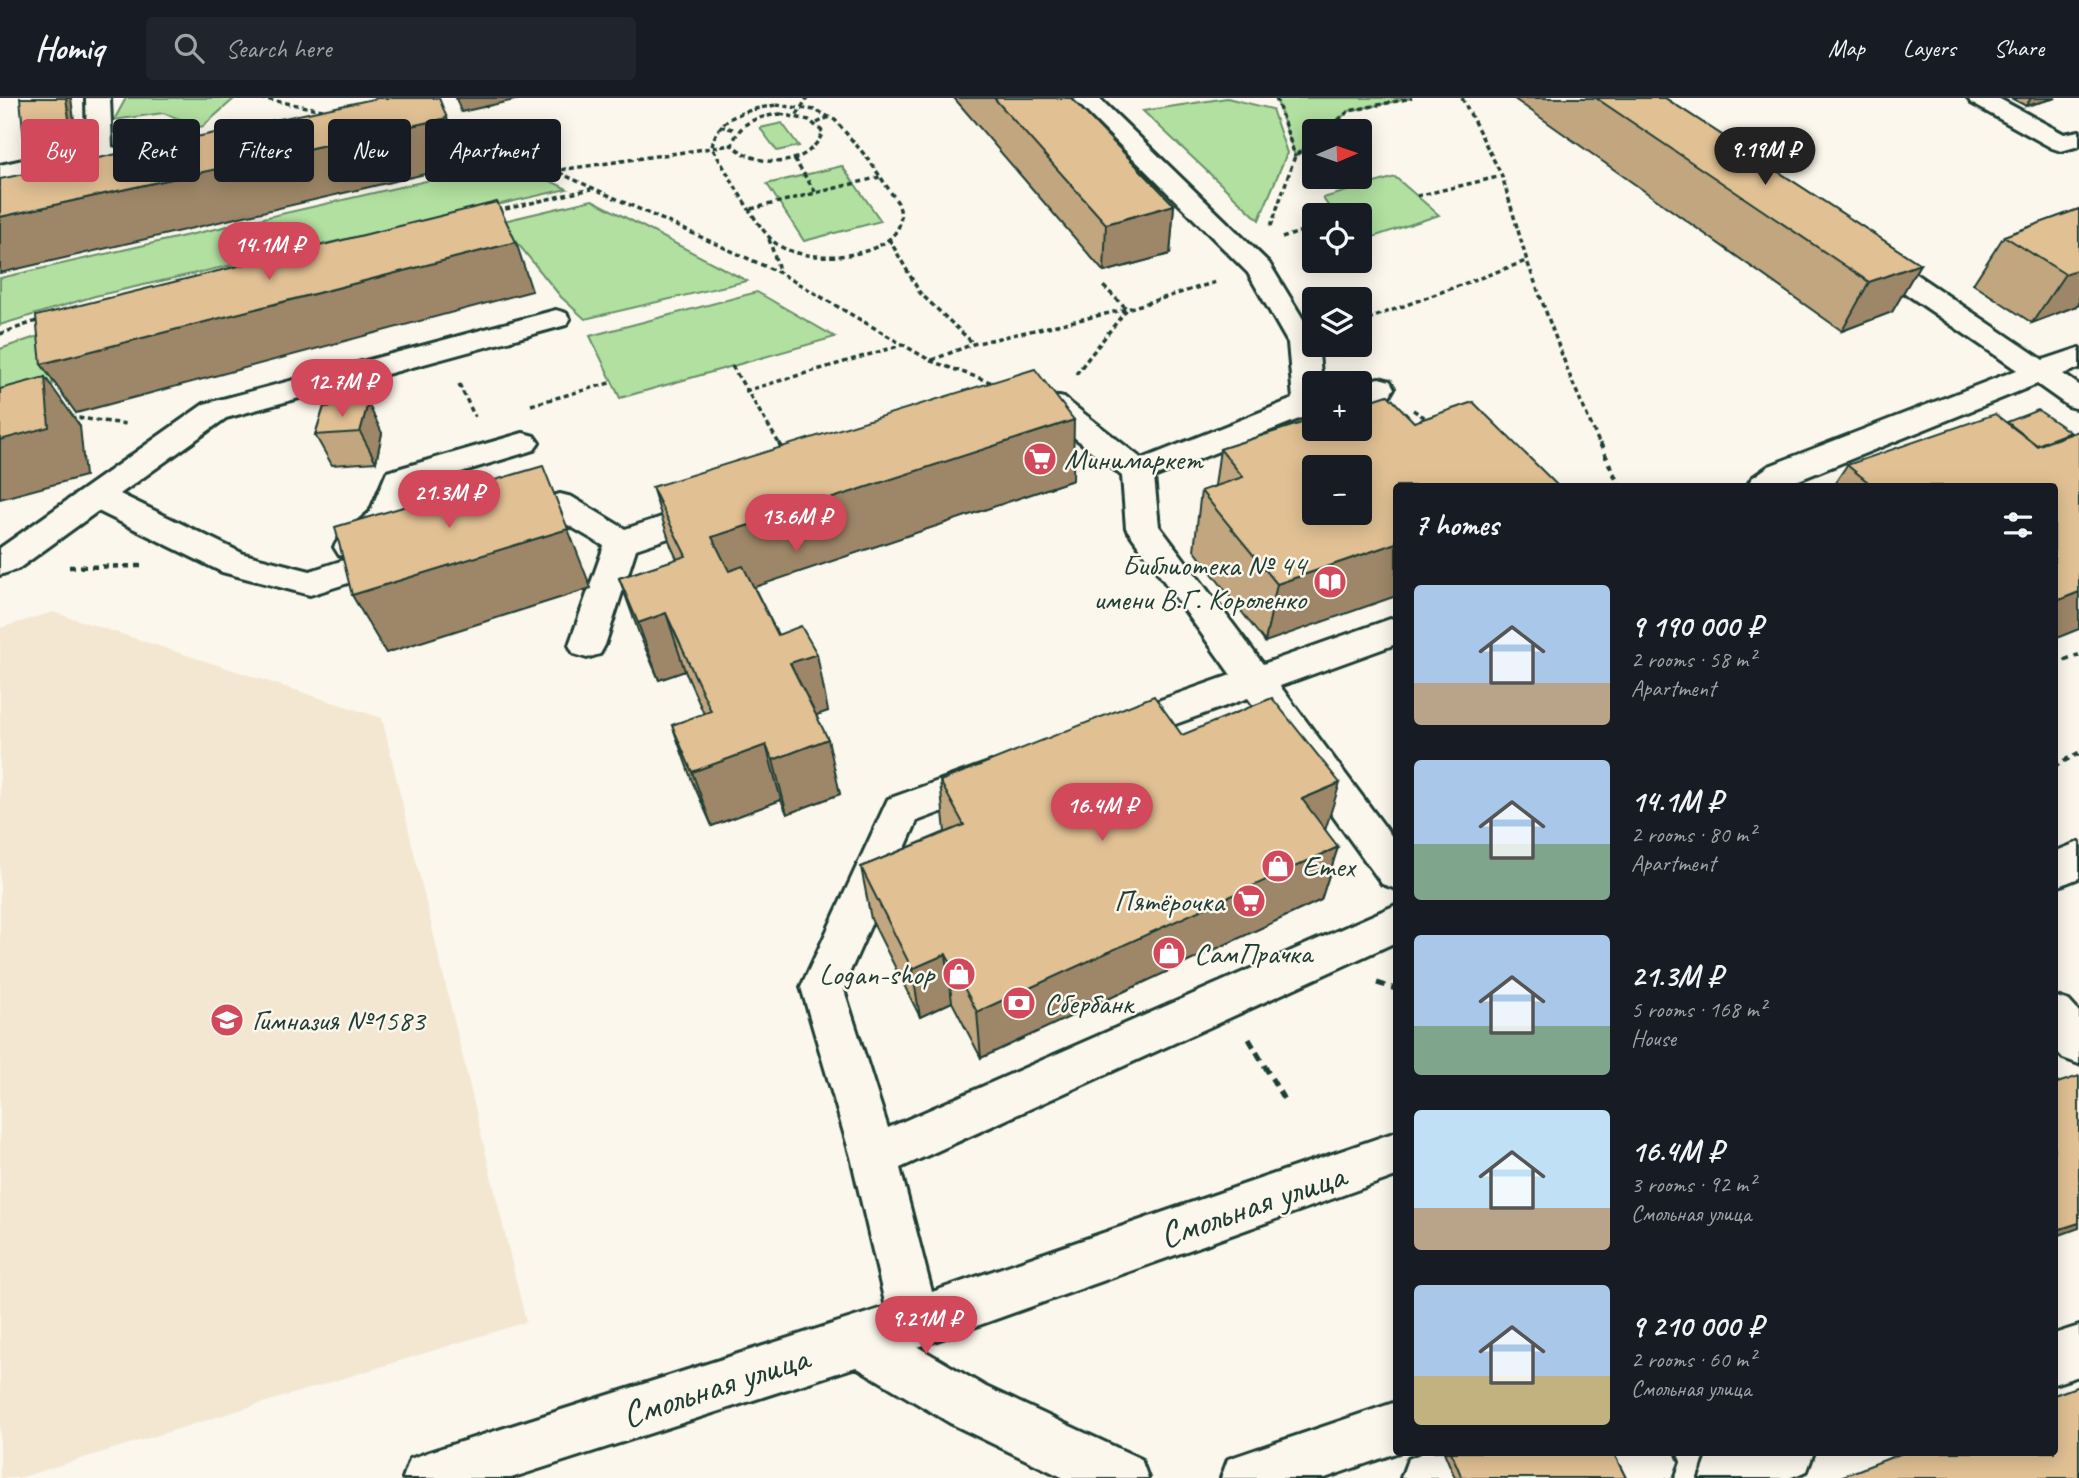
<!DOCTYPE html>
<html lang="en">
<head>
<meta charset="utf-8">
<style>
  body { margin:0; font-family:Caveat,sans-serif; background:#20242c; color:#f1f3f6; height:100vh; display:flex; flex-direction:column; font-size:26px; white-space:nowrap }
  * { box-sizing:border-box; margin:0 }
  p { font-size:23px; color:#9ea1a6 }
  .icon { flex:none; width:38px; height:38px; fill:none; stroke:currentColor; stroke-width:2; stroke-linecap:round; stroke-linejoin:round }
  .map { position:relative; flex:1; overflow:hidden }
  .panel { position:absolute; left:1393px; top:385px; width:665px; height:973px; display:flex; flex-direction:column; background:#171b24; border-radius:7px; box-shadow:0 4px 18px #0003 }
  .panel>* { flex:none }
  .guide { position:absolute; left:21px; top:21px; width:665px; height:63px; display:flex; gap:14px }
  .needle { width:46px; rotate:88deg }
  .tools { position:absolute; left:1302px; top:21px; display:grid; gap:14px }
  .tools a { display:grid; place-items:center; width:70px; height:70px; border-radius:7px; background:#171b24; box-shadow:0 4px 18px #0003; font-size:35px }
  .price { position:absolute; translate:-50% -60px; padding:0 16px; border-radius:24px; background:#d1495b; color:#fff; font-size:23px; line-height:46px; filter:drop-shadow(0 2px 4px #0008) }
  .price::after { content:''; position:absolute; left:50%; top:42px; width:21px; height:16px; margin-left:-10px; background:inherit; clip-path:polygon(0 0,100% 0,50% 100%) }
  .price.active { background:#222; color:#fff }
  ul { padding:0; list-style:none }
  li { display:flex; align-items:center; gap:21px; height:175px; padding:0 21px }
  li span { display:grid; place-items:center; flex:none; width:196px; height:140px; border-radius:7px; color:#555 }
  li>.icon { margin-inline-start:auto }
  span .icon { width:84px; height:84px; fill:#fffc; stroke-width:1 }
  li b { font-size:30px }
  h2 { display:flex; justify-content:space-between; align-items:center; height:84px; padding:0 21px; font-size:30px }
  .pill { padding:0 24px; border-radius:7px; background:#171b24; box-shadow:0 4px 18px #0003; font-size:24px; line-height:63px }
  .pill.active { background:#d1495b; color:#fff }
  header { display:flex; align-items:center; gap:42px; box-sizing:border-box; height:98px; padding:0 35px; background:#171b24; border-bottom:2px solid #363941 }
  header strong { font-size:33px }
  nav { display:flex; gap:38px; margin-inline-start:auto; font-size:24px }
  .search { width:490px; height:63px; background:#20242c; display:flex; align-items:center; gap:18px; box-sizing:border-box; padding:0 24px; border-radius:7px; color:#9ea1a6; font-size:26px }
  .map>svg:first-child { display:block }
  .built { fill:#f3e7d2 }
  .green { fill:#b1e0a0; stroke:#688e6a; stroke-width:2 }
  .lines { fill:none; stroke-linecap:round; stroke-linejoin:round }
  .minor-casing { stroke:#1f3d34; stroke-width:6 }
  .path-far2 { stroke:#1f3d34; stroke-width:3.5; stroke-dasharray:5 3.5; stroke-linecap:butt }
  .path-far1 { stroke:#1f3d34; stroke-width:4.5; stroke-dasharray:6 5; stroke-linecap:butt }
  .path { stroke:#1f3d34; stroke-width:5; stroke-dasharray:9 6; stroke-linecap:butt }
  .minor { fill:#fbf7ec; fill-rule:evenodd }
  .wall { fill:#c2a67f; stroke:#1f3d34; stroke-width:2 }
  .shaded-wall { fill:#9e8768; stroke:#1f3d34; stroke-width:2 }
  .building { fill:#e1c194; stroke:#1f3d34; stroke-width:2; fill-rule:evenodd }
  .labels { text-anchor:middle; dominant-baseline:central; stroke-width:5; stroke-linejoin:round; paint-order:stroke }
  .poi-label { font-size:30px; fill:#1f3d34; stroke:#fbf7ec; text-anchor:start }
  .near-street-label { font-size:37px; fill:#1f3d34; stroke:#fbf7ec }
</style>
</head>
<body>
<header>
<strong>Homiq</strong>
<div class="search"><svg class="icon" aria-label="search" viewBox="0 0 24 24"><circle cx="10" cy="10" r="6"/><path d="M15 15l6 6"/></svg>Search here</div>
<nav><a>Map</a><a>Layers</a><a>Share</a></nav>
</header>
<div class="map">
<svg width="2079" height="1380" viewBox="0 0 2079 1380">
  <rect width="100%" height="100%" fill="#fbf7ec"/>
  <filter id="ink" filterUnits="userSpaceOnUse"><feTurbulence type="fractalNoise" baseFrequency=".0143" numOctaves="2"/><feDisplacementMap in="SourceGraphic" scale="14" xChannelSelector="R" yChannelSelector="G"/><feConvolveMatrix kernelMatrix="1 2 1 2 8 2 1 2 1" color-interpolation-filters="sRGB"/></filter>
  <g filter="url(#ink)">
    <path class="built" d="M 53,514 L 382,620 L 526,1224 L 19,1380 L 0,1380 L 0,530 Z"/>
    <path class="green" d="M 126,0 L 235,0 L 202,29 L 163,15 L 114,22 Z
      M 1227,0 L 1272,11 L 1287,55 L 1259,122 L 1143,13 Z
      M 1276,0 L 1412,0 L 1349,13 L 1325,33 L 1314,33 L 1314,42 L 1295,58 Z
      M 782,25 L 799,48 L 777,53 L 760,30 Z
      M 495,56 L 567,91 L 95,198 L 0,227 L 0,180 L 483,70 Z
      M 842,68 L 881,123 L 804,143 L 767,86 Z
      M 1395,79 L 1439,117 L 1367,141 L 1360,137 L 1360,117 L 1334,117 L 1323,100 Z
      M 592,102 L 747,183 L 585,221 L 561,199 L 519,147 L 53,265 L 52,300 L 0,291 L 0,251 L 83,223 Z
      M 757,194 L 835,239 L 620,300 L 590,238 Z"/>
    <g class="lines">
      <defs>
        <path id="minor" d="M 86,0 L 110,0 L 112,49 L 139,56 L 150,65 L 171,69 L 175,74 L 171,79 L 162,82 L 134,77 L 121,66 L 100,61 L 0,83 L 0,67 L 87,48 Z
          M 1073,0 L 1099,0 L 1269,165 L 1314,239 L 1314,247 L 1318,247 L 1322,285 L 1314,285 L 1314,315 L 1154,379 L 1159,428 L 1263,566 L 1396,519 L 1396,546 L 1280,588 L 1396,744 L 1396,791 L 1382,786 L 1248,600 L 1117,647 L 1104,642 L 1098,632 L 1104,622 L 1231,577 L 1126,430 L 1122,378 L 1048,318 L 1028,324 L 1017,321 L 1013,314 L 1017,307 C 1033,303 1048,296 1064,300 L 1142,361 L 1293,301 L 1288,245 L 1248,175 Z
          M 1968,0 L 1998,0 L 2064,36 L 2079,33 L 2079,48 L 2061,53 L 2052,50 L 1971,5 Z
          M 1867,148 L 1877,150 L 2043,262 L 2079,250 L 2079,270 L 2063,276 L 2079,287 L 2079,311 L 2068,308 L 2037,286 L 1784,388 L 1747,388 L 1752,380 L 1769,368 L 2017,272 L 1857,162 L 1853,156 L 1857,150 Z
          M 556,212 L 566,215 L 570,221 L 566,227 L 226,320 L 120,396 L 244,456 L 310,473 L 350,460 L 339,457 L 334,449 L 339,441 L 370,414 L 387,374 L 523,335 L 534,338 L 539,345 L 534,352 L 412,389 L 396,428 L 364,456 L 394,447 L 406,451 L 411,459 L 406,467 L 310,497 L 222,474 L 98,413 L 18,471 L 0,477 L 0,450 L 204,306 Z
          M 1379,280 L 1390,283 L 1394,290 L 1390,297 L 1360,304 L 1360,285 L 1357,285 Z
          M 560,396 L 572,399 L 625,431 L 714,402 L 726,405 L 730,413 L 726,421 L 636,451 L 605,547 L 600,556 L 587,560 L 574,556 L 569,547 L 604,448 L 556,420 L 508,434 L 496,431 L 492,423 L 496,415 Z
          M 991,664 L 1005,668 L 1010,679 L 1005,690 L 917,723 L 843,889 L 888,1030 L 1396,807 L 1396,844 L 900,1070 L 932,1194 L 1396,1034 L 1396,1078 L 918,1249 L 986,1289 L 1141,1361 L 1148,1380 L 1064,1380 L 950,1325 L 856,1269 L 511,1380 L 403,1380 L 410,1361 L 429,1354 L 886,1209 L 851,1059 L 801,889 L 888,701 Z
          M 2079,744 L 2079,780 L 2054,790 L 2054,754 Z
          M 2054,898 L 2069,903 L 2079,914 L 2079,966 L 2063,960 L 2054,950 Z
          M 2079,1228 L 2079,1278 L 2054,1286 L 2054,1236 Z
          M 1396,1304 L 1396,1354 L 1399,1354 L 1325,1380 L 1221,1380 L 1228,1361 Z
          M 1425,1354 L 1472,1354 L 1478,1371 L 1475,1380 L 1401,1380 L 1408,1361 Z
          M 1610,1354 L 1674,1354 L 1678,1364 L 1672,1380 L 1589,1380 L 1596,1360 Z
          M 1724,1354 L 1814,1354 L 1807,1373 L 1789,1380 L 1700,1380 L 1707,1361 Z"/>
      </defs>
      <use href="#minor" class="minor-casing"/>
      <path class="path-far2" d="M 260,0 L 328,13
        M 1276,0 L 1295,58
        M 1462,0 L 1502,78 L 1527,163 L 1571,281 L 1600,347
        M 776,7 L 815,12 L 835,22 L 869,62 L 898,105 C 919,159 812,170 778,147 C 758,134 728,74 712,50 C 716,17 748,12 776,7 Z
        M 780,16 L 809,22 L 823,34 C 807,71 760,71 732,47 C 740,23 757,19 780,16 Z
        M 797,17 L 807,0
        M 443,22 L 780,175 L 931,263 L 993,285
        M 817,25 L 831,18
        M 720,28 L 736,32
        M 1325,33 L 1349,13 L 1412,0
        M 794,61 L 816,95
        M 553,73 L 732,47
        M 1417,98 L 1502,78
        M 751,111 L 880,79
        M 497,113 L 591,91
        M 1271,128 L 1295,58 L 1314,42
        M 1282,140 L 1314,129
        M 769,141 L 780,175
        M 889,141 L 920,195 L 973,245
        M 1360,224 L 1526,163
        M 0,236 L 42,221
        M 932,262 L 973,246 L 1127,211 L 1216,184
        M 732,268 L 780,347
        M 1076,276 L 1127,211 L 1101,186
        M 459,286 L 475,319
        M 745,293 L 902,247
        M 531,307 L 613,284
        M 1413,312 L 1429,322
        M 70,319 L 127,326"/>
      <path class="path-far1" d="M 779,345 L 784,353
        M 1600,345 L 1619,388
        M 69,469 L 144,468
        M 2054,566 L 2079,557
        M 2054,668 L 2079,655"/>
      <path class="path" d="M 1377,885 L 1396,891
        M 1249,941 L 1286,1005"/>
      <use href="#minor" class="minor"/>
    </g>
    <path class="wall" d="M 954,0 L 1071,0 L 1174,107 L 1170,156 L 1104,174 Z
      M 1513,0 L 1665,0 L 1920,166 L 1892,214 L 1842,233 Z
      M 2011,0 L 2056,0 L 2026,8 Z
      M 2079,111 L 2079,207 L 2032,225 L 1973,186 L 2004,138 Z
      M 324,309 L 382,335 L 376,364 L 332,367 L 315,337 Z
      M 1314,321 L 1265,544 L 1194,452 L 1201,393 L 1215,388 L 1220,351 Z
      M 2007,324 L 2068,337 L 2054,388 L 1833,388 L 1847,367 Z
      M 1073,382 L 754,489 L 778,537 L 828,613 L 816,617 L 840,696 L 787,716 L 781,702 L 712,728 L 692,683 L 672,627 L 704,616 L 685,573 L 659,582 L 640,538 L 619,480 L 677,461 L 671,448 L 652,389 Z
      M 1182,637 L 1325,732 L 1338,749 L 1321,802 L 981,960 L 952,904 L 920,919 L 871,821 L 861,769 L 945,734 L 940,683 Z
      M 1444,1354 L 1613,1354 L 1626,1380 L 1455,1380 Z"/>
    <path class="shaded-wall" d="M 66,0 L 71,0 L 77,44 L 30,54 L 24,44 Z
      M 456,0 L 524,0 L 461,14 Z
      M 2031,0 L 2056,0 L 2026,8 Z
      M 447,20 L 464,67 L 0,175 L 0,119 Z
      M 1174,107 L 1170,156 L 1104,174 L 1106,126 Z
      M 516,144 L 532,193 L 76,315 L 41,266 Z
      M 1920,166 L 1892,214 L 1842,233 L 1869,184 Z
      M 2079,171 L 2079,207 L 2032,225 L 2065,176 Z
      M 45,279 L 80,328 L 85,378 L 0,401 L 0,342 Z
      M 368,305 L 382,335 L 376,364 L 360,334 Z
      M 1074,322 L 1073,382 L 728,498 L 712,439 Z
      M 568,431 L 591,490 L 386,555 L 352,497 Z
      M 1396,445 L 1396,498 L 1265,544 L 1277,486 Z
      M 2079,494 L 2079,531 L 2054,541 L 2054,504 Z
      M 666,515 L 685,573 L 659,582 L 638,525 Z
      M 817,556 L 828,613 L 803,622 L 790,565 Z
      M 828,641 L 840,696 L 787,716 L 773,662 Z
      M 766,647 L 781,702 L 712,728 L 692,674 Z
      M 1340,685 L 1323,739 L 1302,701 Z
      M 1338,749 L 1321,802 L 981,960 L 977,914 Z
      M 946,856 L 952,904 L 920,919 L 912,871 Z
      M 2079,1125 L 2079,1130 L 2054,1139 L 2054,1133 Z"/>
    <path class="building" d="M 20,0 L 66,0 L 71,34 L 24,44 Z
      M 378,0 L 439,0 L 447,20 L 0,119 L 0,81 Z
      M 994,0 L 1071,0 L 1174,107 L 1106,126 Z
      M 1596,0 L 1665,0 L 1920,166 L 1869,184 Z
      M 497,104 L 516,144 L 41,266 L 36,218 Z
      M 2079,111 L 2079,171 L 2065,176 L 2004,138 Z
      M 1035,271 L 1074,322 L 712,439 L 729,473 L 743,468 L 778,537 L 801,528 L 817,556 L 790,565 L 828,641 L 773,662 L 766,647 L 692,674 L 672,627 L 711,613 L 666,515 L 638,525 L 619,480 L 686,458 L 652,389 Z
      M 45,279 L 49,329 L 0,342 L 0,291 Z
      M 1388,297 L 1414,324 L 1473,304 L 1558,388 L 1396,388 L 1396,445 L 1277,486 L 1201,393 L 1243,379 L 1220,351 L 1314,321 L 1314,331 L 1360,331 L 1360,306 ZM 1314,369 L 1360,369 L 1360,415 L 1314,415 Z
      M 368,305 L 360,334 L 315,337 L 324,309 Z
      M 2038,312 L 2070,334 L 2037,347 L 2007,324 Z
      M 1995,316 L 2037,348 L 2079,333 L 2079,494 L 2054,504 L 2054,388 L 1873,388 L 1847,367 Z
      M 543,368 L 568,431 L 352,497 L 335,429 Z
      M 1154,598 L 1182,637 L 1272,600 L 1340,685 L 1302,701 L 1338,749 L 977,914 L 946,856 L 912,871 L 861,769 L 964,727 L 940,683 Z
      M 2079,978 L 2079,1125 L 2054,1133 L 2054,986 Z
      M 2079,1288 L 2079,1380 L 1838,1380 L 1905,1354 L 2054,1354 L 2054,1297 Z
      M 1451,1354 L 1613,1354 L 1626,1380 L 1462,1380 Z"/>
  </g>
  <defs>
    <symbol id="supermarket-disc" viewBox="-11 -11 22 22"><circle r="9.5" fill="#d1495b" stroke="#fbf7ec"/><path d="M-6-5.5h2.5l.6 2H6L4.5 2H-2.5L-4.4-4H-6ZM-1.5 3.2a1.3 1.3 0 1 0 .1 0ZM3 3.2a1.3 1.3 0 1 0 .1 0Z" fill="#fff"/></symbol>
    <symbol id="library-disc" viewBox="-11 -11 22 22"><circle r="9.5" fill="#d1495b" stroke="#fbf7ec"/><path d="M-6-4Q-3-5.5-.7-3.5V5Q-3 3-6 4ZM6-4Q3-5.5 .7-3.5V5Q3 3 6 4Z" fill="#fff"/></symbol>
    <symbol id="shop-disc" viewBox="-11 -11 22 22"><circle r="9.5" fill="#d1495b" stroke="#fbf7ec"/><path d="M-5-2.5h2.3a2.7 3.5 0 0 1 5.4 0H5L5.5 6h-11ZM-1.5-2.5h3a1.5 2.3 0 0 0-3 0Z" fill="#fff"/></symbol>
    <symbol id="bank-disc" viewBox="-11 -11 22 22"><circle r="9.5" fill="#d1495b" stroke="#fbf7ec"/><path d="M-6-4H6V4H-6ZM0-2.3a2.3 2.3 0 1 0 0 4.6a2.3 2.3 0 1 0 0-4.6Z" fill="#fff"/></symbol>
    <symbol id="school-disc" viewBox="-11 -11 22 22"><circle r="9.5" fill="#d1495b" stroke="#fbf7ec"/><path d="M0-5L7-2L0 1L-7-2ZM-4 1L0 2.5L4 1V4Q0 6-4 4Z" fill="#fff"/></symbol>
  </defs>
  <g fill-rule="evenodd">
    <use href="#supermarket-disc" x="1021" y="342" width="38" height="38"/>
    <use href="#library-disc" x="1311" y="465" width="38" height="38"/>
    <use href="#shop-disc" x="1259" y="749" width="38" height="38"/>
    <use href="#supermarket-disc" x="1230" y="784" width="38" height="38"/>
    <use href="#shop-disc" x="1150" y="836" width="38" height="38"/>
    <use href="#shop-disc" x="940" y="857" width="38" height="38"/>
    <use href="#bank-disc" x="1000" y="886" width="38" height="38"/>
    <use href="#school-disc" x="208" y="903" width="38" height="38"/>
  </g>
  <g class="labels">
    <g class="poi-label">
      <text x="1064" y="361">Минимаркет</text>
      <text x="1306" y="467" text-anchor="end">Библиотека № 44<tspan x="1306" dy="34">имени В.Г. Короленко</tspan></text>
      <text x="1302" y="768">Emex</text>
      <text x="1224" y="803" text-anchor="end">Пятёрочка</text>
      <text x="1194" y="855">СамПрачка</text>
      <text x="934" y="876" text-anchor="end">Logan-shop</text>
      <text x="1044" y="905">Сбербанк</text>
      <text x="252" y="922">Гимназия №1583</text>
    </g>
    <g class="near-street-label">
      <text transform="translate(1252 1107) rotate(-19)">Смольная улица</text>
      <text transform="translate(715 1288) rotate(-18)">Смольная улица</text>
    </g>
  </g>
</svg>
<div class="tools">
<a><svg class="needle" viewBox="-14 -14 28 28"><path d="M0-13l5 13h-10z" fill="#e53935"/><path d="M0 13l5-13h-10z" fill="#9ea1a6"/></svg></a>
<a><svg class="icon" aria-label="locate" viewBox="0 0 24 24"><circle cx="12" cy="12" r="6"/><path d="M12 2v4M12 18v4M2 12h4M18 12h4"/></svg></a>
<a><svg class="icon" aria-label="layers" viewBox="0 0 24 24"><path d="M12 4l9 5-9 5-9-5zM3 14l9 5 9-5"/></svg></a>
<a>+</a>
<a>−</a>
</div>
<b class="price active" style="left:1765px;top:89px">9.19M ₽</b>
<b class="price" style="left:269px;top:184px">14.1M ₽</b>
<b class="price" style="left:342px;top:321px">12.7M ₽</b>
<b class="price" style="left:449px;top:432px">21.3M ₽</b>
<b class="price" style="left:796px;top:456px">13.6M ₽</b>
<b class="price" style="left:1102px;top:745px">16.4M ₽</b>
<b class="price" style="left:926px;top:1258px">9.21M ₽</b>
<div class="guide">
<a class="pill active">Buy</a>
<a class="pill">Rent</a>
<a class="pill">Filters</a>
<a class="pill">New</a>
<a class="pill">Apartment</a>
</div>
<section class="panel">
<h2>7 homes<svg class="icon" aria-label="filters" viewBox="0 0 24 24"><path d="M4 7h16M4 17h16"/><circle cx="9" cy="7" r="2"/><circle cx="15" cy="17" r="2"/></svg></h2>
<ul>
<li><span style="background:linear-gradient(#a9c7e8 70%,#b9a48a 0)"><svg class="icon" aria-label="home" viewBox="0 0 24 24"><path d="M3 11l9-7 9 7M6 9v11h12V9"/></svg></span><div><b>9 190 000 ₽</b><p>2 rooms · 58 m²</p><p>Apartment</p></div></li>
<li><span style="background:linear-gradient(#a9c7e8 60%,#7fa58c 0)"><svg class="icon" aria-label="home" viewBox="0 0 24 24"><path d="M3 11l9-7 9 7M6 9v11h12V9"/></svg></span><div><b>14.1M ₽</b><p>2 rooms · 80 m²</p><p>Apartment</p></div></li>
<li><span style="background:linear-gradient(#a9c7e8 65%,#7fa58c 0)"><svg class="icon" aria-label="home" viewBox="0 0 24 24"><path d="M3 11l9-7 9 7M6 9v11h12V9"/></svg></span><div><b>21.3M ₽</b><p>5 rooms · 168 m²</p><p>House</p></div></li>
<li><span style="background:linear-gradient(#bfe0f5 70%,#b9a48a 0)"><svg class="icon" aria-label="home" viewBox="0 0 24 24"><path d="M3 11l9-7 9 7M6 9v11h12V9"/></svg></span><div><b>16.4M ₽</b><p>3 rooms · 92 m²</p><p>Смольная улица</p></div></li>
<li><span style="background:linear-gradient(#a9c7e8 65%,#c2b280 0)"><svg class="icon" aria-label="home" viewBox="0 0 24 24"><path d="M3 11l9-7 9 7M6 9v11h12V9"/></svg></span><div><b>9 210 000 ₽</b><p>2 rooms · 60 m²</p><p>Смольная улица</p></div></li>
</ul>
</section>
</div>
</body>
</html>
